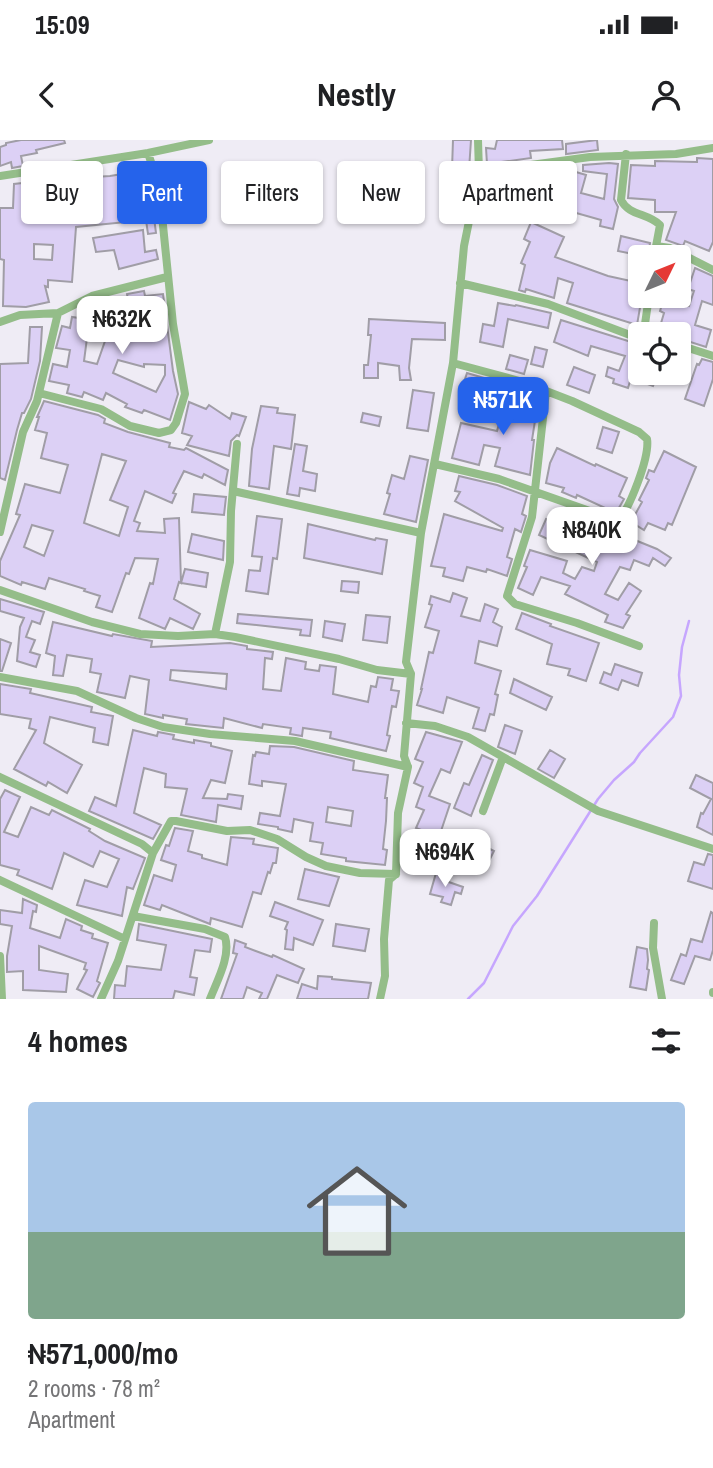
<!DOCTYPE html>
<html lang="en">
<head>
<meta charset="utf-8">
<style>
  body { margin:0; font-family:"Archivo Narrow",sans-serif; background:#f2f2f2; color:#202124; height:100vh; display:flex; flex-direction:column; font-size:26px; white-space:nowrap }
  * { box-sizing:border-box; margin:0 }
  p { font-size:23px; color:#757577 }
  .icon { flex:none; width:38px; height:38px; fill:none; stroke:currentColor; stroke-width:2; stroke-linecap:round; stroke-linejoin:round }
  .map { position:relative; height:859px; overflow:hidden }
  .sheet { display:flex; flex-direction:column; background:#fff; flex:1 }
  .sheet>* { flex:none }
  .hud { position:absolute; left:21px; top:21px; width:672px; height:63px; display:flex; gap:14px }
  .needle { width:46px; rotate:47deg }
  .tools { position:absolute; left:628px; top:105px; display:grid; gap:14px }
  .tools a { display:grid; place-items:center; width:63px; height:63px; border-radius:7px; background:#fff; box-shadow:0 2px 5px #0004; font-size:35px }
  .price { position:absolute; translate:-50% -60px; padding:0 16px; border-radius:14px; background:#fff; color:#222; font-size:23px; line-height:46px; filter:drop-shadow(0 2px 4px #0008) }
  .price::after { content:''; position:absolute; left:50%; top:42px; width:21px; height:16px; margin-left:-10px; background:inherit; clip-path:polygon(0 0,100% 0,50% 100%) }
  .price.current { background:#2563eb; color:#fff }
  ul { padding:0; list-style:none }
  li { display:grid; align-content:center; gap:14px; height:371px; padding:0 28px }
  li span { display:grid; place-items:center; height:217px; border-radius:7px; color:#555 }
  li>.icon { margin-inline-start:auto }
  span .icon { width:126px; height:126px; fill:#fffc; stroke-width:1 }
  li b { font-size:30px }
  h2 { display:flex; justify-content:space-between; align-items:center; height:84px; padding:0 28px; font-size:30px }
  .chip { padding:0 24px; border-radius:7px; background:#fff; box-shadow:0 2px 5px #0004; font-size:24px; line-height:63px }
  .chip.current { background:#2563eb; color:#fff }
  .status { display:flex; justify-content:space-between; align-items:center; height:49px; padding:0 35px; background:#fff; direction:ltr }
  .status svg { height:19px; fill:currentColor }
  header { display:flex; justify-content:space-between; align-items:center; height:91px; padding:0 28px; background:#fff; font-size:32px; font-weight:700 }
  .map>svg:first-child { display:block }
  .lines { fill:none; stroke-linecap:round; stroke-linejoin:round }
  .stream { stroke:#c6a6fe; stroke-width:2.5 }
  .building { fill:#dcd0f5; stroke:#a09da6; stroke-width:2; fill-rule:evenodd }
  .street { stroke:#94bd89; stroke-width:8 }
</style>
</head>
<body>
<div class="status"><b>15:09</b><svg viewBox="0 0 49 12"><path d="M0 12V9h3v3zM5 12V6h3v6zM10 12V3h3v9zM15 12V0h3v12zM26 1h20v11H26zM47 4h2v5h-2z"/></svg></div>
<header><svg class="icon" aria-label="back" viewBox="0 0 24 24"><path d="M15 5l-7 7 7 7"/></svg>Nestly<svg class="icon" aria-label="person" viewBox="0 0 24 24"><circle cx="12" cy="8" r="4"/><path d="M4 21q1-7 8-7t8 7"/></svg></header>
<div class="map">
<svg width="713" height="859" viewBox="0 0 713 859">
  <rect width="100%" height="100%" fill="#efecf5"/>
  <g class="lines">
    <path class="stream" d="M 468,859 L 484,843 L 513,786 L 537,756 L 598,659 L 614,640 L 634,622 L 640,613 L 673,577 L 681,556 L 679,535 L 682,507 L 689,481"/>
  </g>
  <path class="building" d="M 21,0 L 64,0 L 65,3 L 36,10 L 37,13 L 21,16 L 23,26 L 12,28 L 11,22 L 0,26 L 0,7 L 6,5 L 6,3 Z
    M 453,0 L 471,0 L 469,30 L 452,29 Z
    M 497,0 L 562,0 L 563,9 L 530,11 L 531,18 L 487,24 L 486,8 L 495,9 Z
    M 597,0 L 598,10 L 566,14 L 566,4 Z
    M 697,18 L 713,19 L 713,102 L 709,111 L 685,101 L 683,106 L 666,100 L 676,72 L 655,72 L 655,60 L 628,58 L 631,25 L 655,26 L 655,21 L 697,22 Z
    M 609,23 L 618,24 L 614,59 L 618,67 L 613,89 L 600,86 L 601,80 L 534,61 L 532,74 L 482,66 L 485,38 L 507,35 L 543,42 L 546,30 L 574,37 L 576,32 L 586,35 L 581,53 L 604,59 L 607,34 L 583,31 L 583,25 Z
    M 147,30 L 152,47 L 150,47 L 156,93 L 148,94 L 146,80 L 76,87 L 72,142 L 48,140 L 48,147 L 45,146 L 49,162 L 26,167 L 3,166 L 4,120 L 0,119 L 0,68 L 13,68 L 14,44 L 31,42 L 31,49 L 63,47 L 62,39 L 110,36 ZM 34,104 L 53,105 L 52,120 L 34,119 Z
    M 531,82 L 564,97 L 555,117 L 608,136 L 640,143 L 640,156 L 642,156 L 637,185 L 567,163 L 573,143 L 558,138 L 554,158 L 526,149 L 525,152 L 519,150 L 525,125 L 521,123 L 530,102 L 524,99 Z
    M 143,90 L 145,112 L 156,110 L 158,119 L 119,129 L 114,110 L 96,112 L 93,98 Z
    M 621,96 L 650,103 L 648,117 L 618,111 Z
    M 695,128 L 713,136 L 713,165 L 702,161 L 695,185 L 711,190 L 706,207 L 681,199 L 679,194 L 659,190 L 664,173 L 660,171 L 664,158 L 689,166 L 694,151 L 688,149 Z
    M 144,151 L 145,156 L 163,154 L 173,231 L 178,254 L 170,280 L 144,270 L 142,273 L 125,267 L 127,264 L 106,253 L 103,260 L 84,252 L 82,257 L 67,253 L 69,245 L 49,241 L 53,224 L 67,227 L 70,210 L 56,208 L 62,186 L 70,188 L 72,177 L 92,180 L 91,164 L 106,159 L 107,174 L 131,178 L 127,154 ZM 87,198 L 105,201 L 97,224 L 84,221 ZM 118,220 L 144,227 L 144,224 L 165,225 L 165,235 L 156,252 L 113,233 Z
    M 498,163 L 515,166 L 516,165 L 551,173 L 548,188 L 508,179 L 503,207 L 480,202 L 483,184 L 494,186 Z
    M 369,179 L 445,183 L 445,200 L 412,199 L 409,228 L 411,240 L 400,240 L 399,226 L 378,223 L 378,238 L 364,238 L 364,225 L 368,225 L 371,195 L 368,195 Z
    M 561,180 L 628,201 L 640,202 L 640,222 L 636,233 L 658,233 L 653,246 L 631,238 L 628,248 L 613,243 L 614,239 L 606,236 L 608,227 L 619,231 L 625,216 L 591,206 L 588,216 L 554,202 Z
    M 30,187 L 42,187 L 40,221 L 31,259 L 24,273 L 22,273 L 17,290 L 5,340 L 0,338 L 0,224 L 28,223 Z
    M 535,207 L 547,210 L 543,227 L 531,224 Z
    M 510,215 L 528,220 L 524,234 L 506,229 Z
    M 702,219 L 713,222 L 713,239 L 704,266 L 685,259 L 697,224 L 699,225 Z
    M 574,227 L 595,235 L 589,253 L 567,245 Z
    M 467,233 L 501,243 L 498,255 L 463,245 Z
    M 413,250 L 434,253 L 428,291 L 407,288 Z
    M 527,251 L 539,255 L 532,300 L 534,300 L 530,335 L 495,326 L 500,308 L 484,305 L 479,325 L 452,318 L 461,283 L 497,291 L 506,259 L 524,264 Z
    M 44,261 L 98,275 L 105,279 L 104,283 L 128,292 L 170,303 L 169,307 L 184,310 L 186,308 L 228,330 L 225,345 L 204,334 L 202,338 L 184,331 L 173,353 L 176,354 L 172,363 L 145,351 L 134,381 L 140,383 L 137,391 L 165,393 L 164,379 L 179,378 L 181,443 L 179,442 L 174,459 L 200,474 L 193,489 L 170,478 L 165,489 L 139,478 L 150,443 L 153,444 L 158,419 L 135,418 L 129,434 L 126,433 L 112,472 L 96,467 L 100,456 L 84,451 L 85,449 L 49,438 L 45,449 L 22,442 L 21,445 L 0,436 L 0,421 L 20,375 L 16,374 L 25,344 L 60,353 L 68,325 L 41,318 L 47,293 L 35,290 L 39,277 L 37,277 ZM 102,314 L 126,321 L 110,360 L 128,367 L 119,396 L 84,383 ZM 32,385 L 53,391 L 44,416 L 24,407 Z
    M 189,262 L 206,269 L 209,265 L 230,279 L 232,273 L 246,277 L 239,296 L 237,295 L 231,301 L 229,316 L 187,305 L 192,296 L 182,293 Z
    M 261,266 L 278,268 L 277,273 L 295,275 L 291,309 L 274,306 L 269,349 L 249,346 L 252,309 Z
    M 363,273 L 381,277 L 379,286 L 361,282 Z
    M 603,287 L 619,292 L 612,313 L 597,308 Z
    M 295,304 L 307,306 L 303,331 L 317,334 L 315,351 L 300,348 L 299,356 L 287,354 Z
    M 557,308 L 595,326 L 596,324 L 627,338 L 619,356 L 624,359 L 616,373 L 577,355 L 576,358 L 562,352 L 564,348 L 546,343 L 550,323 Z
    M 664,311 L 696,327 L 672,385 L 668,383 L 665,390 L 648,383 L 644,390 L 631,382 L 642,362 L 639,360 L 649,340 L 646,338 L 649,330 L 654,332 Z
    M 410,316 L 428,320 L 416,382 L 384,374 L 390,354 L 387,353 L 392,335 L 404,339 Z
    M 459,336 L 497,345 L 527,356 L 522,374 L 526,376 L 521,392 L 515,389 L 507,417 L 512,419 L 507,436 L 487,429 L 486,432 L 467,427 L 463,441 L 443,436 L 445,428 L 431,426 L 444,374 L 502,391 L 503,388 L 455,361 L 460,352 L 455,351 Z
    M 194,354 L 226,357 L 224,375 L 192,372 Z
    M 257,376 L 282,379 L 277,419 L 273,418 L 268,454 L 246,451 L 249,430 L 260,431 L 262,417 L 252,416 Z
    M 546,379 L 583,396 L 590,380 L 620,394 L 657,409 L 671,418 L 665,426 L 653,418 L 649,426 L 634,420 L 630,430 L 620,427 L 605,454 L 618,460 L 629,443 L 641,451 L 626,474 L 630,476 L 623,488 L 605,482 L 608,475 L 565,454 L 570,446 L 541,437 L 533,455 L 518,448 L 527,427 L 524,426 L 530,410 L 567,421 L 563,433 L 575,439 L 582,427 L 594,431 L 597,422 L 539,395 Z
    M 308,384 L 375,400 L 376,398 L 387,400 L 382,434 L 304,418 Z
    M 192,394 L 224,401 L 223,420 L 188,412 Z
    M 185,429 L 208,433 L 206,447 L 181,443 Z
    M 342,441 L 359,442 L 358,453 L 341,451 Z
    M 453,453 L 467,458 L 461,476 L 480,481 L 485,464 L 498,469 L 493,482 L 502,487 L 497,506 L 479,501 L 475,523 L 501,531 L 495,554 L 498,555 L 494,575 L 490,574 L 485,591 L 473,588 L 479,568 L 447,557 L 443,573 L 417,565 L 422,549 L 421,549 L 429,512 L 433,513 L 439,491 L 425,487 L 432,465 L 429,464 L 431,456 L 450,462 Z
    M 0,459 L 44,472 L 40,484 L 32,481 L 26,497 L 35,500 L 30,512 L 40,515 L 36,527 L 17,521 L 20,487 L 24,478 L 0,471 Z
    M 522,473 L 551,484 L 550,486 L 599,503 L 586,541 L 568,535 L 570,529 L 547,524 L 552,504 L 516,489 Z
    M 238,474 L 312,480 L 310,496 L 300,495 L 301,490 L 237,483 Z
    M 366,475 L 390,477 L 387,503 L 363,500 Z
    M 325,481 L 345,484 L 342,501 L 323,497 Z
    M 53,482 L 112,496 L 113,494 L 152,501 L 151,507 L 230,503 L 247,506 L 247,509 L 273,512 L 272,519 L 265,518 L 263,549 L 281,551 L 286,518 L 306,522 L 305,529 L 319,531 L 320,525 L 336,527 L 333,554 L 368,562 L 371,546 L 376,547 L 378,537 L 393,539 L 391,550 L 399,551 L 396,567 L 392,566 L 387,595 L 390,596 L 386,611 L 330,598 L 331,592 L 303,588 L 302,596 L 290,594 L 291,588 L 263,584 L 262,588 L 224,578 L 223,588 L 186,584 L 187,579 L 163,575 L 163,578 L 145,574 L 149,540 L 130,536 L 125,558 L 97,552 L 101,534 L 90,532 L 92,519 L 67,515 L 63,536 L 53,535 L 55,516 L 46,513 ZM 171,530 L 227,534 L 226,549 L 170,540 Z
    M 0,499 L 11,503 L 2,531 L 0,531 Z
    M 615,524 L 642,533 L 638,546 L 622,540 L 618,550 L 600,543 L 604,532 L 611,535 Z
    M 514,539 L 552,557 L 546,570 L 510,553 Z
    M 0,544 L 31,549 L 30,553 L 92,567 L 91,572 L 113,576 L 108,605 L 93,602 L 95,588 L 50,577 L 44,603 L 82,625 L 67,653 L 48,642 L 46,646 L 14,629 L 36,590 L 29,588 L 31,579 L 0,574 Z
    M 505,585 L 522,591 L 515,614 L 498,607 Z
    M 133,590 L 157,596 L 158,592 L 174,595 L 173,599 L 194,603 L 194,600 L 211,603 L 211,606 L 232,611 L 225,643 L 211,640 L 203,658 L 227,659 L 228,654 L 243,656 L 241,669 L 218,665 L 216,682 L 181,675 L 187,649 L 165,647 L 166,634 L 144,628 L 134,673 L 161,685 L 153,699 L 89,671 L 95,657 L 116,666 Z
    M 426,592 L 462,602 L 450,633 L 441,629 L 429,656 L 450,664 L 439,697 L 416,688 L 424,670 L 416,667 L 423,647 L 414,643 L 423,622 L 415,619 Z
    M 270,606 L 294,607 L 354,621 L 353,630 L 388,635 L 385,658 L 387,658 L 386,681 L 383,709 L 387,710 L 385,725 L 346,721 L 346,718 L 321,714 L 323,703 L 310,701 L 313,683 L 294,679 L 292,692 L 278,689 L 278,687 L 258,684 L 260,673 L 280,676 L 286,644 L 262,641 L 262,646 L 249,644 L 253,615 L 255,616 L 256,612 L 269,614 ZM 328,667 L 353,671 L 351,686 L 326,682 Z
    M 550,610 L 565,619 L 554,638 L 538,629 Z
    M 482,615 L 493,620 L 471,676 L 454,668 L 464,643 L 469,645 Z
    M 696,635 L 713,643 L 713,695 L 697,687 L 701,673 L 703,674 L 711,659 L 690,648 Z
    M 5,650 L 20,657 L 4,692 L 18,697 L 31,667 L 49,675 L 52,670 L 90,689 L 89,691 L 105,701 L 145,718 L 133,749 L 127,747 L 122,776 L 77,765 L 85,740 L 107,747 L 119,719 L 100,711 L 93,727 L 64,713 L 52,749 L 17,735 L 19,730 L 0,725 L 0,659 Z
    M 175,688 L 193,691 L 188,711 L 202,715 L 202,718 L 227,725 L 231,697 L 254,699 L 253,704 L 278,708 L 276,723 L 273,723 L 270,733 L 268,732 L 261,754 L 253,752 L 242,787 L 211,778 L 210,784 L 162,765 L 160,770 L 144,765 L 154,735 L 172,741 L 176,725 L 161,720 L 166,705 L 169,706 Z
    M 474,701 L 494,711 L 488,723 L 483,721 L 478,732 L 465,726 Z
    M 409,713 L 435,722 L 432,730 L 406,721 Z
    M 708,714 L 713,715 L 713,749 L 688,741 L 694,722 L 704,725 Z
    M 305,729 L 339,737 L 329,766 L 298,759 Z
    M 436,733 L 444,735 L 443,740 L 463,747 L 461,754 L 455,752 L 451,765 L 441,762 L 443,757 L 430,754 Z
    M 23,759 L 37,765 L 36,772 L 33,771 L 30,788 L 60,798 L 66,779 L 82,786 L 81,790 L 93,794 L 92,798 L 108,803 L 97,841 L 100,843 L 93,857 L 77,849 L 87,830 L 84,829 L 86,823 L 39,806 L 39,830 L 68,834 L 66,852 L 23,850 L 23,831 L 7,832 L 7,816 L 12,786 L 0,784 L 0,770 L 22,773 Z
    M 275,762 L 323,780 L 313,805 L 294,798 L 293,810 L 285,809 L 287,790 L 285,789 L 288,782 L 270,776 Z
    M 711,772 L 713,773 L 713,810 L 710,820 L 695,816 L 684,844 L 671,840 L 681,814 L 686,816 L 691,799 L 702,802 Z
    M 139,784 L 212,799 L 210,812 L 195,810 L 190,837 L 197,838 L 194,855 L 175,851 L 173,859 L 114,859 L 115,845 L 125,846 L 127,826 L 161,830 L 166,805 L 137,800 Z
    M 336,784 L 369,789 L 365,811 L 333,806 Z
    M 235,800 L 246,804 L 245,807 L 272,817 L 273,815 L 304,829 L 298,843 L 277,835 L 267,859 L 259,859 L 262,853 L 247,847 L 243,859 L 221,859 L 237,814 L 233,813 Z
    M 637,807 L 647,809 L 648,820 L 647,829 L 649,830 L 646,850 L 630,847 Z
    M 318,836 L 332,837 L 332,839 L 371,843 L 368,859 L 297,859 L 302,844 L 317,849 Z"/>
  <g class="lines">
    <path class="street" d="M 626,14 L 621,60 C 629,76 648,73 660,85 L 654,117
      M 479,32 L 590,17 L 676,14 L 713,8
      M 0,36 L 148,13 L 209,0
      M 656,106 L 670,108 L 713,130
      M 460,143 L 548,164 L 630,195 L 641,192 L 645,184 L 649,156
      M 0,182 L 20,175 L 58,173 L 92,156 L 167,137
      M 679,205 L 713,216
      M 546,251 L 532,377 L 507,456 L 515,464 L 577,483 L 639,506
      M 39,253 L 101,269 L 130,286 L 159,293 L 171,290 L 176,283 L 185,254 L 173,184 L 159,46 L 148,13
      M 435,324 L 499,339 L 618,381 C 630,368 650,316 647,299 L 639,292 L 572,261 L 523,242 L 453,223
      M 233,351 L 421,393
      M 0,392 L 23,292 L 37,261 L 58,173
      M 0,450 L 92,482 L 140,494 L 178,496 L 215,494 L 235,497 L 339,519 L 377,530 L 411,534
      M 215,494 L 230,422 L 231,371 L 237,304
      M 0,537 L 77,551 L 136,578 L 163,587 L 210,594 L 295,601 L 408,627
      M 406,583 L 435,586 L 468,597 L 598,671 L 713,709
      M 0,637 L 142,704 L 153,713 L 118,821 L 101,859
      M 483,671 L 503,617
      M 153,713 L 171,681 L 176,681 L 227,691 L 250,690 L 277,699 L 306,717 L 326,726 L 360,733 L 396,734 L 398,673 L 408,627 L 404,616 L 411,534 L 406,522 L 421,393 L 453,223 L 464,106 L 479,32 L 478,0
      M 0,740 L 125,799
      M 133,776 L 205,789 L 225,797 C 231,816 217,841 210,859
      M 654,783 L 653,808 L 662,859
      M 0,816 L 2,859
      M 713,853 L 713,852
      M 380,859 L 385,836 L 384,799 L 389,740 L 396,734"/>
  </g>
</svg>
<div class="tools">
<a><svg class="needle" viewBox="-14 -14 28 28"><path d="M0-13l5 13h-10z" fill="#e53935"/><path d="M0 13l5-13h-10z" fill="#757577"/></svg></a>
<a><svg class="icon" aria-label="locate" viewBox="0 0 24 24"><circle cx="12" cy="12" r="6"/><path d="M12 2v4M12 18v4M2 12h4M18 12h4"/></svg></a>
</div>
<b class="price" style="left:122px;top:216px">₦632K</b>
<b class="price current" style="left:503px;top:297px">₦571K</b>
<b class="price" style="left:592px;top:427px">₦840K</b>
<b class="price" style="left:445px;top:749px">₦694K</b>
<div class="hud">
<a class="chip">Buy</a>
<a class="chip current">Rent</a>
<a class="chip">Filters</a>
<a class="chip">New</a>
<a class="chip">Apartment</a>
</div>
</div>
<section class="sheet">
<h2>4 homes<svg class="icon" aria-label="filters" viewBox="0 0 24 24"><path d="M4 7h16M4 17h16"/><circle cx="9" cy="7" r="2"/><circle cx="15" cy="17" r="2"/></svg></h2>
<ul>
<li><span style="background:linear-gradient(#a9c7e8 60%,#7fa58c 0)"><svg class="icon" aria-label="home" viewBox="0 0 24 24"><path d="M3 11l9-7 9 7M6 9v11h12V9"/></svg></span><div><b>₦571,000/mo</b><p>2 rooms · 78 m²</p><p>Apartment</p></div></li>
</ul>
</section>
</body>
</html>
